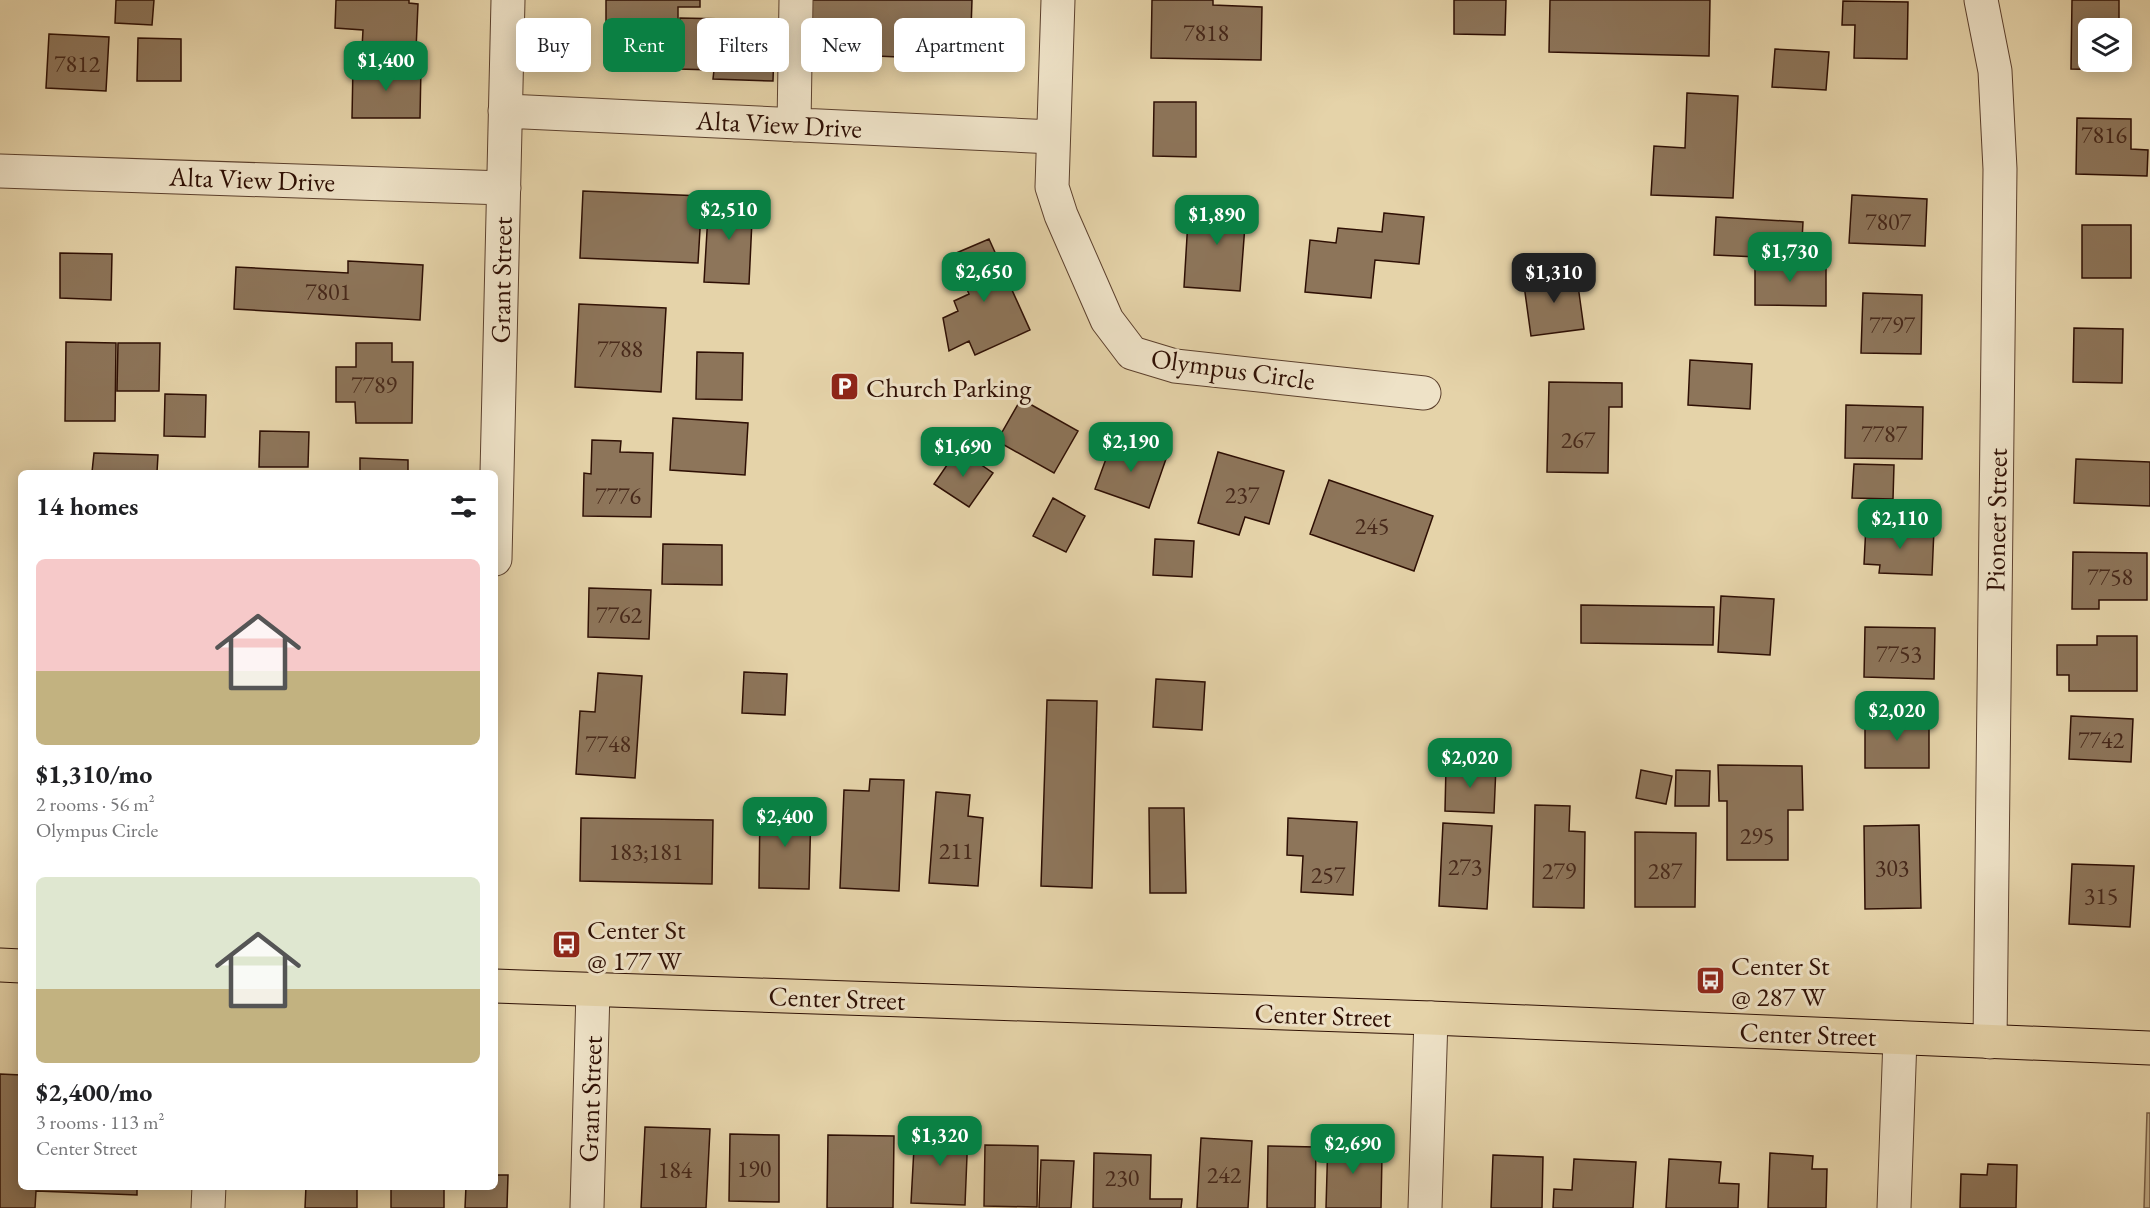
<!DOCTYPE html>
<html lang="en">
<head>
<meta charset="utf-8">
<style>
  body { margin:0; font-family:"EB Garamond",serif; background:#f6f6f6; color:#202124; height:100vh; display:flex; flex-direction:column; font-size:22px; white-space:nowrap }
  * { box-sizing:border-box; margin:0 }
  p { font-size:20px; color:#757577 }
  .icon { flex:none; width:33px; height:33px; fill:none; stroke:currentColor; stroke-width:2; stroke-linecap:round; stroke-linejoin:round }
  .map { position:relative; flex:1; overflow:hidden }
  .drawer { position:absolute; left:18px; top:470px; width:480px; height:720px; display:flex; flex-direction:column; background:#fff; border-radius:9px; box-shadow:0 3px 15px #0003 }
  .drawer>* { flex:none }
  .banner { position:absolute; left:516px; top:18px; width:570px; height:54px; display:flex; gap:12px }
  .buttons { position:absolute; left:2078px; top:18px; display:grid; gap:12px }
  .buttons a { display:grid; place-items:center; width:54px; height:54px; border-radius:9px; background:#fff; box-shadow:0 3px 15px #0003; font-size:30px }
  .price { position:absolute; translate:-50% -51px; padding:0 14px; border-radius:12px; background:#0b8043; color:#fff; font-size:20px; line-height:39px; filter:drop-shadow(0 2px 3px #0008) }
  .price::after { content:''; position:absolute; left:50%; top:36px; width:18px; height:14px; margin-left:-9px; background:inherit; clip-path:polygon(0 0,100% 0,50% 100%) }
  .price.selected { background:#222; color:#fff }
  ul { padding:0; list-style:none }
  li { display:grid; align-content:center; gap:12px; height:318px; padding:0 18px }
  li span { display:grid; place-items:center; height:186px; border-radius:9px; color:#555 }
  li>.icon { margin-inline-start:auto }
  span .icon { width:108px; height:108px; fill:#fffc; stroke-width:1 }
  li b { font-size:26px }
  h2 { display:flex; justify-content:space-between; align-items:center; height:72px; padding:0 18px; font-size:26px }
  .chip { padding:0 21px; border-radius:9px; background:#fff; box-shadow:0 3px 15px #0003; font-size:21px; line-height:54px }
  .chip.selected { background:#0b8043; color:#fff }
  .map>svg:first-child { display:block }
  .green { fill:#c6b28d; stroke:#7a6048; stroke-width:1.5 }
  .building { fill:#8d755a; stroke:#2e0f04; stroke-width:1.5 }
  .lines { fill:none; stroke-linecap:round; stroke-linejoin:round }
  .minor-casing { stroke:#5c402d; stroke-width:35 }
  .major-casing { stroke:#2e0f04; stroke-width:35 }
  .minor { stroke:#eee2c7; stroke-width:33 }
  .major { stroke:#e5d3a9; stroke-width:33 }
  .labels { text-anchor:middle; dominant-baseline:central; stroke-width:6; stroke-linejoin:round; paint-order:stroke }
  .number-label { font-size:24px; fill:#46281a }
  .street-label { font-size:27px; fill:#2e0f04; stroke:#eee2c7 }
  .poi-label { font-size:27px; fill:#2e0f04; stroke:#eee2c7; text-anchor:start }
</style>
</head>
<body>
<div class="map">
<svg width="2150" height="1208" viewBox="0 0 2150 1208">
  <rect width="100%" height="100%" fill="#e5d3a9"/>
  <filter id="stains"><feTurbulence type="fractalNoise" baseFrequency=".00333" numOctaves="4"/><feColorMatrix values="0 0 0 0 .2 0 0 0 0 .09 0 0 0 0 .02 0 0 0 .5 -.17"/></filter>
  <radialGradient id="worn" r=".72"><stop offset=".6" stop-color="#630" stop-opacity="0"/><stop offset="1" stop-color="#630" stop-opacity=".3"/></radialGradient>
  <path class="green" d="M 2147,1113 L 2150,1113 L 2150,1208 L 2144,1208 Z"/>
  <path class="building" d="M 116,0 L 154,0 L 152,25 L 115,23 Z
    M 336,0 L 409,0 L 409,3 L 418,4 L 416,50 L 362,48 L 363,30 L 335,28 Z
    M 606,0 L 700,0 L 700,7 L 678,7 L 678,45 L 606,44 Z
    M 808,0 L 972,0 L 970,60 L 805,53 Z
    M 1152,0 L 1213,0 L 1213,5 L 1262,7 L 1261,60 L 1151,58 Z
    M 1454,0 L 1506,0 L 1505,35 L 1454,34 Z
    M 1550,0 L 1710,0 L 1709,56 L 1549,52 Z
    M 2072,0 L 2119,0 L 2119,28 L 2088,28 L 2088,62 L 2119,62 L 2118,70 L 2071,69 Z
    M 1843,1 L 1908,2 L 1907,59 L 1854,58 L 1855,25 L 1842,25 Z
    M 680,18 L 775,20 L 773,81 L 713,79 L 714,70 L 678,69 Z
    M 49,34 L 109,37 L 106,91 L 46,88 Z
    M 138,38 L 181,39 L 181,81 L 137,81 Z
    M 1775,49 L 1829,52 L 1826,90 L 1772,87 Z
    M 353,65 L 421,66 L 420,118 L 352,118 Z
    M 1687,93 L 1738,96 L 1733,198 L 1651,195 L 1654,146 L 1685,148 Z
    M 1154,102 L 1196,102 L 1196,157 L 1153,156 Z
    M 2077,118 L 2131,119 L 2131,149 L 2148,150 L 2147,176 L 2076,174 Z
    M 583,191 L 702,196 L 698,263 L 580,258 Z
    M 1852,195 L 1927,199 L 1925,246 L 1849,243 Z
    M 1208,196 L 1247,199 L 1240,291 L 1184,287 L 1188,220 L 1206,221 Z
    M 709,197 L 753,199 L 749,284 L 704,282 Z
    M 1384,213 L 1424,217 L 1419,264 L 1375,260 L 1371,298 L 1305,292 L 1310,240 L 1336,243 L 1338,228 L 1382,232 Z
    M 1716,217 L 1803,222 L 1801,259 L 1714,255 Z
    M 2082,225 L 2131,225 L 2131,278 L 2082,278 Z
    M 989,239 L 1030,330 L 975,355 L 969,341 L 949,351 L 943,318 L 958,311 L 954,301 L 969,294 L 964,282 L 966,281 L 954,254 Z
    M 60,253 L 112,254 L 111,300 L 60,298 Z
    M 1755,260 L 1826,262 L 1826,306 L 1755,305 Z
    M 348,261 L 423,265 L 420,320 L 234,309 L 236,267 L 348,273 Z
    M 1576,271 L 1584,329 L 1531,336 L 1523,278 Z
    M 1863,293 L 1922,295 L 1921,354 L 1861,353 Z
    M 579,304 L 666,308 L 661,392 L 575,387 Z
    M 2074,328 L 2123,329 L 2122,383 L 2073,382 Z
    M 66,342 L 116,343 L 115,421 L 65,421 Z
    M 118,343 L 160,343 L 159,391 L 117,391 Z
    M 356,343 L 392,343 L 392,362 L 413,362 L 412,423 L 356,423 L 355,402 L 336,402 L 336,367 L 356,367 Z
    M 697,352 L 743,353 L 742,400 L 696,399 Z
    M 1690,360 L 1752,364 L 1750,409 L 1688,405 Z
    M 1549,382 L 1622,383 L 1622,407 L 1609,407 L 1608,473 L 1547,472 Z
    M 165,394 L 206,395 L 205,437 L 164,436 Z
    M 1021,399 L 1078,431 L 1054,473 L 997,441 Z
    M 1846,405 L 1923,407 L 1922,459 L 1845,458 Z
    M 673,418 L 748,423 L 745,475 L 670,470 Z
    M 260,431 L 309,432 L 308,467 L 259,467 Z
    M 1114,437 L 1167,456 L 1149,508 L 1095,489 Z
    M 592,440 L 621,441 L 620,452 L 653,453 L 651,517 L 583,516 L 584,473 L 591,474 Z
    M 958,449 L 993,473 L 969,507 L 934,484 Z
    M 1218,452 L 1284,471 L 1269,524 L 1245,517 L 1239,535 L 1198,523 Z
    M 94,453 L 158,455 L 157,472 L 70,472 L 92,472 Z
    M 360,458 L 408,460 L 408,472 L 360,472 Z
    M 2076,459 L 2150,462 L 2150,506 L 2074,503 Z
    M 1854,464 L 1894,465 L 1893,499 L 1852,498 Z
    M 1329,480 L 1433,516 L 1414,571 L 1310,534 Z
    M 1053,498 L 1085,516 L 1066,552 L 1033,536 Z
    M 1866,525 L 1934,529 L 1932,575 L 1879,573 L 1880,565 L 1864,564 Z
    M 1155,539 L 1194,541 L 1192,577 L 1153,575 Z
    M 663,544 L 722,545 L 722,585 L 662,584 Z
    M 2073,552 L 2147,553 L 2147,600 L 2099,600 L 2099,609 L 2072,609 Z
    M 589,588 L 651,590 L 649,639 L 588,637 Z
    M 1721,596 L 1774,599 L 1770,655 L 1718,652 Z
    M 1581,605 L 1714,607 L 1713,645 L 1581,643 Z
    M 1865,627 L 1935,628 L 1934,679 L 1864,677 Z
    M 2097,636 L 2137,636 L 2137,691 L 2069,691 L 2069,675 L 2057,675 L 2057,645 L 2097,645 Z
    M 744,672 L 787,674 L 785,715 L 742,713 Z
    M 598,673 L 642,676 L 635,778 L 576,774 L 580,711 L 595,712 Z
    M 1156,679 L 1205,682 L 1202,730 L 1153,727 Z
    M 1047,700 L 1097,701 L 1092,888 L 1041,886 Z
    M 1865,716 L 1929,717 L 1929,768 L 1865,768 Z
    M 2071,716 L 2133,719 L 2131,762 L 2069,759 Z
    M 1446,765 L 1496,766 L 1494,813 L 1445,811 Z
    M 1718,765 L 1802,766 L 1803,810 L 1788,810 L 1788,860 L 1727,860 L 1727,801 L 1719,801 Z
    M 1641,770 L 1672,776 L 1666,804 L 1636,798 Z
    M 1676,770 L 1710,771 L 1709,806 L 1675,806 Z
    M 870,779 L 904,780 L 899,891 L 840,888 L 844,790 L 869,791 Z
    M 936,792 L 970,795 L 968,816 L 983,818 L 978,886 L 929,883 Z
    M 1535,805 L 1570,806 L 1569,831 L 1585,832 L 1584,908 L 1533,907 Z
    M 760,808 L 811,809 L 809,889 L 759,888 Z
    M 1149,808 L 1184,808 L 1186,893 L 1150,893 Z
    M 581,818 L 713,820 L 712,884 L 580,881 Z
    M 1288,818 L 1357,822 L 1353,895 L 1301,892 L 1303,856 L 1287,855 Z
    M 1443,823 L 1492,826 L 1487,909 L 1439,906 Z
    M 1919,825 L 1921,908 L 1865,909 L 1864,826 Z
    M 1635,832 L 1696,833 L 1695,907 L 1635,907 Z
    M 2072,864 L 2134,866 L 2130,927 L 2069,924 Z
    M 0,1074 L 21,1075 L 21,1186 L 137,1186 L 137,1195 L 36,1191 L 35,1208 L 0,1208 Z
    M 645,1127 L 710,1129 L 706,1208 L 641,1208 Z
    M 915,1129 L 968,1131 L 965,1205 L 911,1203 Z
    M 730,1134 L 779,1135 L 779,1202 L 729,1201 Z
    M 828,1135 L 894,1136 L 893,1208 L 827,1208 Z
    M 1201,1138 L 1252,1141 L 1248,1208 L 1197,1208 Z
    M 1328,1138 L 1366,1139 L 1365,1154 L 1382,1155 L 1381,1208 L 1326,1208 Z
    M 985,1145 L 1038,1146 L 1037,1207 L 984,1206 Z
    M 1268,1146 L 1316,1147 L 1315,1208 L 1267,1208 Z
    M 1094,1153 L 1151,1155 L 1150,1199 L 1182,1199 L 1181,1208 L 1093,1208 Z
    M 1770,1153 L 1813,1156 L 1812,1169 L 1827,1169 L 1826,1208 L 1768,1208 Z
    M 1493,1155 L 1543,1157 L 1542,1208 L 1491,1208 Z
    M 1574,1159 L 1636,1162 L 1633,1208 L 1553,1208 L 1554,1189 L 1572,1190 Z
    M 1669,1159 L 1721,1162 L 1719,1183 L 1739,1184 L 1738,1208 L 1666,1208 Z
    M 1041,1160 L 1074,1161 L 1071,1208 L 1039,1208 Z
    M 1988,1164 L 2017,1165 L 2016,1208 L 1960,1208 L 1961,1174 L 1987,1175 Z
    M 495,1175 L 508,1175 L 507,1208 L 465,1208 L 466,1186 L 495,1186 Z
    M 306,1186 L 357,1186 L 357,1208 L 305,1208 Z
    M 391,1186 L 444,1186 L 444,1208 L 391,1208 Z"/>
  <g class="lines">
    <defs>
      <path id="minor" d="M 1058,0 L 1052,187 L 1061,215 L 1107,320 L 1132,353 L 1175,366 L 1424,393
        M 1981,0 L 1995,71 L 2000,169 L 1990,1042
        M 505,111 L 1053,137
        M 794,125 L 796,0
        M 0,171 L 504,188
        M 495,559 L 508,0
        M 208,1208 L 209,1186
        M 587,1208 L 593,990
        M 1425,1208 L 1431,1018
        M 1894,1208 L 1900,1038"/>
      <path id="major" d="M 0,965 L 21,966
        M 495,986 L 1431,1018 L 2150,1048"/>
    </defs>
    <use href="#minor" class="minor-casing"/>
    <use href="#major" class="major-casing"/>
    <use href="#minor" class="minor"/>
    <use href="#major" class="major"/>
  </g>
  <defs>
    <symbol id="parking-square" viewBox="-11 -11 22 22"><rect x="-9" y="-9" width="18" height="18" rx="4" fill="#8f2418" stroke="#eee2c7"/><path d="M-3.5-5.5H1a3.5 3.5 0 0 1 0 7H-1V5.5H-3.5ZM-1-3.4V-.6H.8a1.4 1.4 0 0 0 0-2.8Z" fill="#fff"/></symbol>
    <symbol id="bus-square" viewBox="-11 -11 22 22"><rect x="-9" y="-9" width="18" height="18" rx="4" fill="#8f2418" stroke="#eee2c7"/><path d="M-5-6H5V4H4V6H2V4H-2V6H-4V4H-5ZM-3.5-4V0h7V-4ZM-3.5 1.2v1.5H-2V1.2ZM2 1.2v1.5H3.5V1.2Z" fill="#fff"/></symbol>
  </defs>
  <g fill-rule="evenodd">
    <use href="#parking-square" x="828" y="370" width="33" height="33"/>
    <use href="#bus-square" x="550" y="928" width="33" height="33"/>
    <use href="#bus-square" x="1694" y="964" width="33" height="33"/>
  </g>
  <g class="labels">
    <g class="number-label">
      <text x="1206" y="32">7818</text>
      <text x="77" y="63">7812</text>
      <text x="2104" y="134">7816</text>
      <text x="1888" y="221">7807</text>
      <text x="328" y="291">7801</text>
      <text x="1892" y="324">7797</text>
      <text x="620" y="348">7788</text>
      <text x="374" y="384">7789</text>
      <text x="1884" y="433">7787</text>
      <text x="1578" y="439">267</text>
      <text x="1242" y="494">237</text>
      <text x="618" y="495">7776</text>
      <text x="1372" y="525">245</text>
      <text x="2110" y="576">7758</text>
      <text x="619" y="614">7762</text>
      <text x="1899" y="653">7753</text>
      <text x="2101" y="739">7742</text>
      <text x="608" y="743">7748</text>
      <text x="1757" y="835">295</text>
      <text x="956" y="850">211</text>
      <text x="646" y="851">183;181</text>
      <text x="1465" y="866">273</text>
      <text x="1892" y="867">303</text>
      <text x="1559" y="870">279</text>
      <text x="1665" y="870">287</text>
      <text x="1328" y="874">257</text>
      <text x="2101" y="895">315</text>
      <text x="754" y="1168">190</text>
      <text x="675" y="1169">184</text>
      <text x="1224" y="1174">242</text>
      <text x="1122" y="1177">230</text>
    </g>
    <g class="street-label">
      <text transform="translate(779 124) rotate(3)">Alta View Drive</text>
      <text transform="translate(252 179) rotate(2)">Alta View Drive</text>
      <text transform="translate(501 280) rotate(-89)">Grant Street</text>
      <text transform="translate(1233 369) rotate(8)">Olympus Circle</text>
      <text transform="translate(1996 520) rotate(-89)">Pioneer Street</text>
      <text transform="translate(837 998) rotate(2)">Center Street</text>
      <text transform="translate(1323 1015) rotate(2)">Center Street</text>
      <text transform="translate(1808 1034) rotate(2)">Center Street</text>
      <text transform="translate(590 1099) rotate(-88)">Grant Street</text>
    </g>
    <g class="poi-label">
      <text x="866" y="387">Church Parking</text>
      <text x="587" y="929">Center St<tspan x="587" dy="31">@ 177 W</tspan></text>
      <text x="1731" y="965">Center St<tspan x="1731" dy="31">@ 287 W</tspan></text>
    </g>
  </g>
  <rect width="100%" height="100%" filter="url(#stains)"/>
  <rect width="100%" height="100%" fill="url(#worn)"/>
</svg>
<div class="buttons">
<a><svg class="icon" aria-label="layers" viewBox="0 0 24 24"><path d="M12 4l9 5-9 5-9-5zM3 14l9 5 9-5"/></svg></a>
</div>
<b class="price" style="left:386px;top:92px">$1,400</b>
<b class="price" style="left:729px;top:241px">$2,510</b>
<b class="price" style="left:1217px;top:246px">$1,890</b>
<b class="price" style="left:1790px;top:283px">$1,730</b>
<b class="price" style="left:984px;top:303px">$2,650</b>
<b class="price selected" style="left:1554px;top:304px">$1,310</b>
<b class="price" style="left:1131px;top:473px">$2,190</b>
<b class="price" style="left:963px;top:478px">$1,690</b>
<b class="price" style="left:1900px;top:550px">$2,110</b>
<b class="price" style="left:1897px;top:742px">$2,020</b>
<b class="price" style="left:1470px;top:789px">$2,020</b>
<b class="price" style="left:785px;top:848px">$2,400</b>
<b class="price" style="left:940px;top:1167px">$1,320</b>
<b class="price" style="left:1353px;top:1175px">$2,690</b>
<div class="banner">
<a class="chip">Buy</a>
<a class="chip selected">Rent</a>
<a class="chip">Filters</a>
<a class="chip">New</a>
<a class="chip">Apartment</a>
</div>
<section class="drawer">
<h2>14 homes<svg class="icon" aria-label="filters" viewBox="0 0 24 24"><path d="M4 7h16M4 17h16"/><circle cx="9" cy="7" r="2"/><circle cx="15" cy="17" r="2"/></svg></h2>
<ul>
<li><span style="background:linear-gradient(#f6c9c9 60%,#c2b280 0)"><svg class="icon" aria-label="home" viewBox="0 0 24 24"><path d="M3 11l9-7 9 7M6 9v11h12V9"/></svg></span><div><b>$1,310/mo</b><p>2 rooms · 56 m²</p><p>Olympus Circle</p></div></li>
<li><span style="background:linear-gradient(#dfe7d0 60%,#c2b280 0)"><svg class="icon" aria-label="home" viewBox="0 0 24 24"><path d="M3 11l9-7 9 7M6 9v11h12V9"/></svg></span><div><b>$2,400/mo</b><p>3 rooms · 113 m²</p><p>Center Street</p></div></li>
</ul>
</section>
</div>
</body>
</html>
